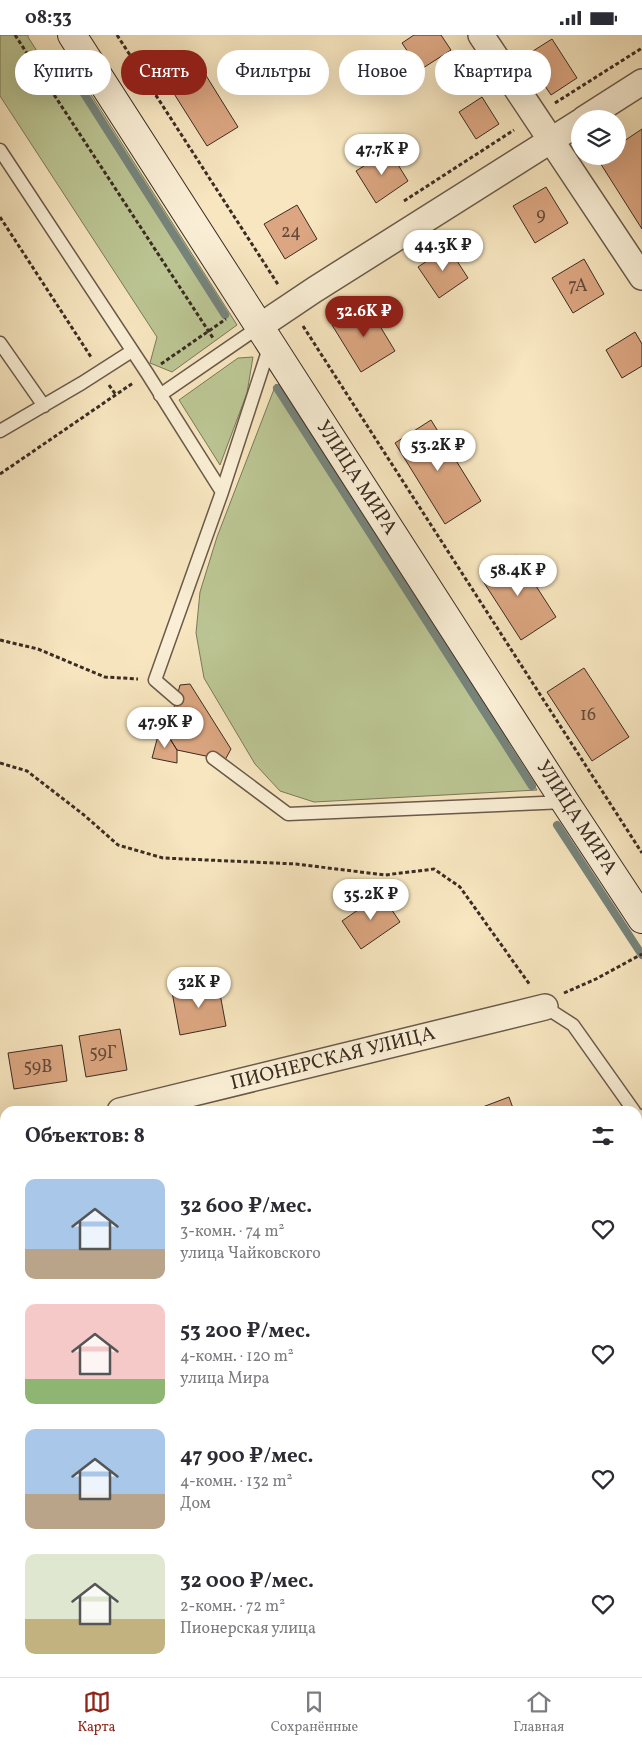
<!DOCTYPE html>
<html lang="ru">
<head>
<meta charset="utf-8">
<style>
  body { margin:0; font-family:Vollkorn,serif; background:#f7f7f7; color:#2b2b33; height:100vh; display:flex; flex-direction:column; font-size:19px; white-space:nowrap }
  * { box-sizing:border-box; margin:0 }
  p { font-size:16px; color:#7c7c81 }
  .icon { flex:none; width:28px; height:28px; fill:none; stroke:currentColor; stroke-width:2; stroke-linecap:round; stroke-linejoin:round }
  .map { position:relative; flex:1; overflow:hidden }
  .sheet { position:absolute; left:0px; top:1071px; width:642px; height:571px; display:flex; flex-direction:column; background:#fff; border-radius:15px 15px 0 0; box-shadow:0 5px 20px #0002 }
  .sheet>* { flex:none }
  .banner { position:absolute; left:15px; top:15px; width:612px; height:45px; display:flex; gap:10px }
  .controls { position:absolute; left:571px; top:75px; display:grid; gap:10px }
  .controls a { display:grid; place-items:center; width:55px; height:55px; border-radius:50%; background:#fff; box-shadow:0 5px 20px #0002; font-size:25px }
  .price { position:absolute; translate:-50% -42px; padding:0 11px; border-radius:18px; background:#fff; color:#222; font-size:16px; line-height:32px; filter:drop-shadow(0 1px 2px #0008) }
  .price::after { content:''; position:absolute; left:50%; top:30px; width:15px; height:11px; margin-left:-8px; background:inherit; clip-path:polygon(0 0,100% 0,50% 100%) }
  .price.on { background:#8f2418; color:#fff }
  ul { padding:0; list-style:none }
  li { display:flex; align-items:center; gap:15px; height:125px; padding:0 25px }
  li span { display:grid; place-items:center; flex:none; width:140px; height:100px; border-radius:10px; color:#555 }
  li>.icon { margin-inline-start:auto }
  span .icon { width:60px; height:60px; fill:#fffc; stroke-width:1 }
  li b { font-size:21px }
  h2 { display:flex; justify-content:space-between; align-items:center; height:60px; padding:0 25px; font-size:21px }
  .pill { padding:0 18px; border-radius:22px; background:#fff; box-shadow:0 5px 20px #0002; font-size:18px; line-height:45px }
  .pill.on { background:#8f2418; color:#fff }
  .status { display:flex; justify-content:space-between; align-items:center; height:35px; padding:0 25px; background:#fff; direction:ltr }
  .status svg { height:14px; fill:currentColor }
  .dock { display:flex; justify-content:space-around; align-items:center; height:70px; border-top:1px solid #e1e1e2; background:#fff; font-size:14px; color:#7c7c81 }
  .dock a { display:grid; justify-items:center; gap:2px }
  .dock .on { color:#8f2418 }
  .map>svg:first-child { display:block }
  .green { fill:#bbc593; stroke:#7b785b }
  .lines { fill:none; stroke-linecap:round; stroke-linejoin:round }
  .stream { stroke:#76847b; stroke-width:8 }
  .building { fill:#dba681; stroke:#3b2c23 }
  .lane-casing { stroke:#6a5a4a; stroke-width:15 }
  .street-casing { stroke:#6a5a4a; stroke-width:28 }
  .secondary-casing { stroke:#3b2c23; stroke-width:30 }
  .path { stroke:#3b2c23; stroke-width:3; stroke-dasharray:4 2.5; stroke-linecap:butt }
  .lane { stroke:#faefd6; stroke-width:12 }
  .street { stroke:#faefd6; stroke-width:25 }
  .secondary { stroke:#faefd6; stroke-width:28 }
  .labels { text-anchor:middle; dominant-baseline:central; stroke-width:4.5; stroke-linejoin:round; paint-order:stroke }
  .number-label { font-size:18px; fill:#634a3a }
  .street-label { font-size:20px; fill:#3b2c23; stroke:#faefd6 }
</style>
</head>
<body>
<div class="status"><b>08:33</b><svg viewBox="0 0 49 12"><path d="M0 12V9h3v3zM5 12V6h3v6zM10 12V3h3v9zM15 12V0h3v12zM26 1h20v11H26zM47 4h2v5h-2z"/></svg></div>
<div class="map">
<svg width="642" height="1642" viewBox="0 0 642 1642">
  <rect width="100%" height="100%" fill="#f7e6c0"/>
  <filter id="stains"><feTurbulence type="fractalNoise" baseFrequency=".004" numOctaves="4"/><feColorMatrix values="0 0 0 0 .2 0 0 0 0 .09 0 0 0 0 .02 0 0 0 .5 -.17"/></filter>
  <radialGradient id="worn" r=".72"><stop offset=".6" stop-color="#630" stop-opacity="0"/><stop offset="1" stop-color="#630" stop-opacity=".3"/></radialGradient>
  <path class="green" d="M 0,0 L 28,0 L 28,2 L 37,16 L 69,25 L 237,290 L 172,337 L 150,328 L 157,302 L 0,61 Z
    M 253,322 L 247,358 L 220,430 L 179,365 L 238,323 Z
    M 276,349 L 537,755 L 314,767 L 280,756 L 255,729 L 204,643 L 196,598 L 200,557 L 217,502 Z"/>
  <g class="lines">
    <path class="stream" d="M 69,35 L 225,280
      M 277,353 L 532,751
      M 557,790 L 642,920"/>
  </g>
  <path class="building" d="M 414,0 L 441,0 L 451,15 L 420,35 L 402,8 Z
    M 552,4 L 577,43 L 551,60 L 525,21 Z
    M 197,26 L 238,92 L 207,111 L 166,46 Z
    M 482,62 L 499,89 L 476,104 L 459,77 Z
    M 642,94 L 642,194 L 597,123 L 600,121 L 618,121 L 618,110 Z
    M 389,115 L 408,146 L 376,168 L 356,136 Z
    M 546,152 L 568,188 L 535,208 L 513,171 Z
    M 297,170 L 317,204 L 285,224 L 264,189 Z
    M 448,212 L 468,243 L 439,263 L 418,232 Z
    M 584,224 L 604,259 L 573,278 L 552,243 Z
    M 366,268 L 395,316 L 361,337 L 332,290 Z
    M 635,297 L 642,309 L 642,331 L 622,343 L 606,315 Z
    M 431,385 L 481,466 L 445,489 L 395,408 Z
    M 516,520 L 556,582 L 521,605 L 481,543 Z
    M 584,633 L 629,702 L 592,726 L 547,657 Z
    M 190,649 L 231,714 L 225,725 L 177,715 L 167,699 L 180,650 Z
    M 159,697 L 167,699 L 177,715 L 177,728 L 152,723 Z
    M 381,859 L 400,887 L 361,914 L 342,886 Z
    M 218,948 L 226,991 L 180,1000 L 172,957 Z
    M 120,994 L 127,1035 L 86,1042 L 79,1001 Z
    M 62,1010 L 67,1046 L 14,1054 L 8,1018 Z
    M 509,1062 L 514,1076 L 472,1076 Z
    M 638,1188 L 642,1196 L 642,1242 L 638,1245 Z
    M 389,1638 L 412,1638 L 413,1640 L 409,1642 L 391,1642 Z"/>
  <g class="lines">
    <defs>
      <path id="lane" d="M 0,115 L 147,338 L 222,457
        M 0,308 L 44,371
        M 160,360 L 259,292
        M 0,396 L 82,348 L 132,316
        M 177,664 L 155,645 L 222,457 L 270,310
        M 213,723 L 288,779 L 565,767
        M 545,972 L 573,990 L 634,1076
        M 638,1080 L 642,1087"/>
      <path id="street" d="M 481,0 L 642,242
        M 584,84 L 642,47
        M 259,292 L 314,255 L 580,87
        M 120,1076 L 545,972
        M 0,1106 L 5,1104
        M 638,1331 L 642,1330
        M 0,1541 L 5,1540
        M 638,1589 L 642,1587
        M 501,1642 L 512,1638"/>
      <path id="secondary" d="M 72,0 L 565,767 L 642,884"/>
    </defs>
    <use href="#lane" class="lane-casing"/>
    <use href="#street" class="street-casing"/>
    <use href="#secondary" class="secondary-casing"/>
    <path class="path" d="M 15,0 L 213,303
      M 117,0 L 279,251
      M 555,68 L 642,13
      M 404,166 L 514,95
      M 0,182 L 91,322
      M 303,291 L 642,818
      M 161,329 L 226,284
      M 109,350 L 116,360
      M 0,439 L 133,348
      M 0,605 L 38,614 L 105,642 L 138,644
      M 0,728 L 27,736 L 84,780 L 118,810 L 163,823 L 296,829 L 385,840 L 434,834 L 460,852 L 530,950
      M 564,958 L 596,944 L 642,919"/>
    <use href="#lane" class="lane"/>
    <use href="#street" class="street"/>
    <use href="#secondary" class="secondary"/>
  </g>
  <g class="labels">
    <g class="number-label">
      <text x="541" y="180">9</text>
      <text x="291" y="197">24</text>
      <text x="578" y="251">7А</text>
      <text x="588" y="680">16</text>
      <text x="103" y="1018">59Г</text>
      <text x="38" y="1032">59В</text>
    </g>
    <g class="street-label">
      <text transform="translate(356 443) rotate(57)">УЛИЦА МИРА</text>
      <text transform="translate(576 783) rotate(57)">УЛИЦА МИРА</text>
      <text transform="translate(333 1024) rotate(-14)">ПИОНЕРСКАЯ УЛИЦА</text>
    </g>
  </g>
  <rect width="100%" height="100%" filter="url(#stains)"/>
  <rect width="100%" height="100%" fill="url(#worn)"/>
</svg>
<div class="controls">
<a><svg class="icon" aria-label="layers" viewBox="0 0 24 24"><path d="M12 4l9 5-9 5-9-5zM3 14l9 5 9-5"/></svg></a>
</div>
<b class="price" style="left:382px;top:141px">47.7K ₽</b>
<b class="price" style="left:443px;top:237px">44.3K ₽</b>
<b class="price on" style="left:364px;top:303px">32.6K ₽</b>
<b class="price" style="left:438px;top:437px">53.2K ₽</b>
<b class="price" style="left:518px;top:562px">58.4K ₽</b>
<b class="price" style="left:165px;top:714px">47.9K ₽</b>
<b class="price" style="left:371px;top:886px">35.2K ₽</b>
<b class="price" style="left:199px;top:974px">32K ₽</b>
<div class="banner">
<a class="pill">Купить</a>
<a class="pill on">Снять</a>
<a class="pill">Фильтры</a>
<a class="pill">Новое</a>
<a class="pill">Квартира</a>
</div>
<section class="sheet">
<h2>Объектов: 8<svg class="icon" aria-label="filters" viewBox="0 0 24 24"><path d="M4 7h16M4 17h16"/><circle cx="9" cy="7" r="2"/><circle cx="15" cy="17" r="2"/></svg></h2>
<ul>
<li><span style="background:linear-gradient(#a9c7e8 70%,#b9a48a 0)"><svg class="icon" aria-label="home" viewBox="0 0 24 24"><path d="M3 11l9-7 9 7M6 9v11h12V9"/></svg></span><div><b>32 600 ₽/мес.</b><p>3-комн. · 74 m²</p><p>улица Чайковского</p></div><svg class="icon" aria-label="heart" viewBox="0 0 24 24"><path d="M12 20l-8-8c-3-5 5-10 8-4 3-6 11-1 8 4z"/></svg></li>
<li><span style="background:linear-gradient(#f6c9c9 75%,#8fb573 0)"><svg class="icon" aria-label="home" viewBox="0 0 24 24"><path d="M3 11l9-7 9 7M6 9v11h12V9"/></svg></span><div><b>53 200 ₽/мес.</b><p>4-комн. · 120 m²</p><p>улица Мира</p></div><svg class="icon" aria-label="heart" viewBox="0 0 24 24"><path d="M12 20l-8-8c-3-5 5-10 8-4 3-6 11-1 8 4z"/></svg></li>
<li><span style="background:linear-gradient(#a9c7e8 65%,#b9a48a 0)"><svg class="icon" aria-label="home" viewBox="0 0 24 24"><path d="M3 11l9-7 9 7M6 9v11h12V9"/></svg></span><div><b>47 900 ₽/мес.</b><p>4-комн. · 132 m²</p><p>Дом</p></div><svg class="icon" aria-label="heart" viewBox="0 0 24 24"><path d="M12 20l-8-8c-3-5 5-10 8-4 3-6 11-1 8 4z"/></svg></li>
<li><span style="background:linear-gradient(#dfe7d0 65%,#c2b280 0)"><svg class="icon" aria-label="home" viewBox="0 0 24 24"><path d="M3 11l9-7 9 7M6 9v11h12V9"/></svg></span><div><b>32 000 ₽/мес.</b><p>2-комн. · 72 m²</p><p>Пионерская улица</p></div><svg class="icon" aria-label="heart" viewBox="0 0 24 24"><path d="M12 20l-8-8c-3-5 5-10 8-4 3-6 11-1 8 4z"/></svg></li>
</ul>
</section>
</div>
<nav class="dock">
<a class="on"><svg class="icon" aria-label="map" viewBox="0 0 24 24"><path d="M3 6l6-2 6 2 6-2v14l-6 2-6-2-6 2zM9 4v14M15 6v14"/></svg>Карта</a>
<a><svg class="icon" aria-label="saved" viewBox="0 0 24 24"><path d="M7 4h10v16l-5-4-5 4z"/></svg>Сохранённые</a>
<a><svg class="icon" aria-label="home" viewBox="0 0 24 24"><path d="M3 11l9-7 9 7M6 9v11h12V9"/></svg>Главная</a>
</nav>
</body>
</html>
